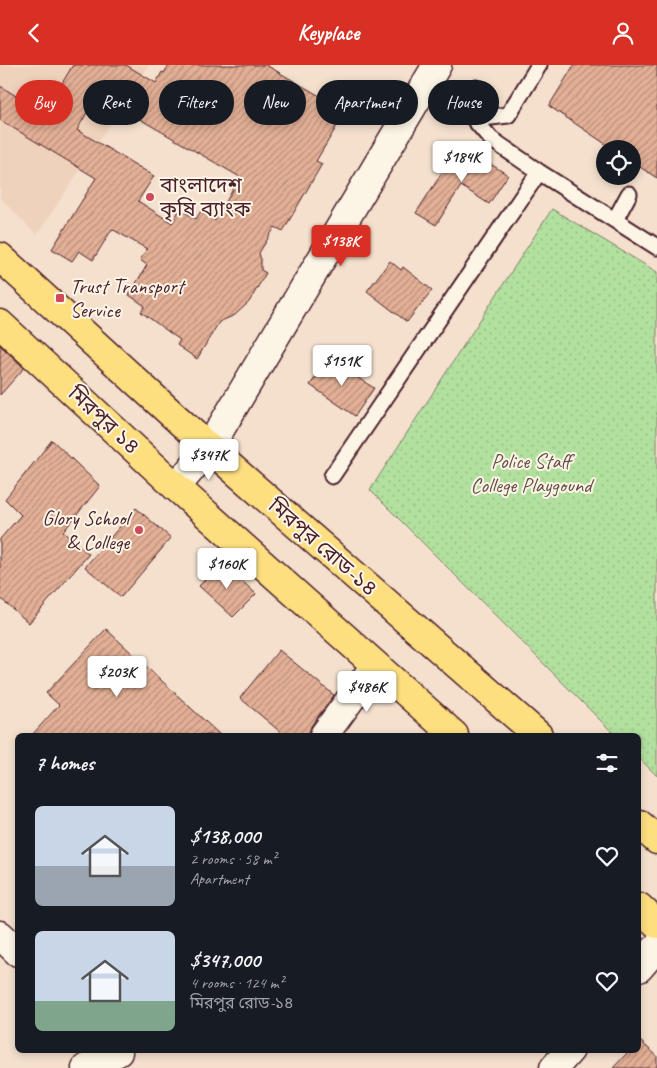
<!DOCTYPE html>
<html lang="en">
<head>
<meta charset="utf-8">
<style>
  body { margin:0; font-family:Caveat,"Noto Sans Bengali",sans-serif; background:#20242c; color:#f1f3f6; height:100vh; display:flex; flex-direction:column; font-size:19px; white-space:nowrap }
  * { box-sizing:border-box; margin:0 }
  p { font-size:16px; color:#9ea1a6 }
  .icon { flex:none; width:28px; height:28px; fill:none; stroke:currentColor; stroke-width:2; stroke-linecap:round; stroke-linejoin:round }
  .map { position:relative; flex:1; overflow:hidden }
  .side { position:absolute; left:15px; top:668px; width:626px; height:320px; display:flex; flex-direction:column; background:#171b24; border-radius:8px; box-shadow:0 2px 8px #0003 }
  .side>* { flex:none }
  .guide { position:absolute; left:15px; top:15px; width:628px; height:45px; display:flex; gap:10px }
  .buttons { position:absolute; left:596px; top:75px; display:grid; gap:10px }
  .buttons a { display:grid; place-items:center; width:45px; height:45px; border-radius:50%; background:#171b24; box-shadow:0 2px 8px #0003; font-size:25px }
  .price { position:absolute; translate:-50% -42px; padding:0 11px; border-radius:5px; background:#fff; color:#222; font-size:16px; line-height:32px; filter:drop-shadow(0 1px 2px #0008) }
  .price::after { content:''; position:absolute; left:50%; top:30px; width:15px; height:11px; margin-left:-8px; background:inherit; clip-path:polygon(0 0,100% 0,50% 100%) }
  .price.on { background:#d93025; color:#fff }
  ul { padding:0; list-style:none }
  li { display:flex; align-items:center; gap:15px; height:125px; padding:0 20px }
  li span { display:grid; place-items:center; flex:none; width:140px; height:100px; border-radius:8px; color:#555 }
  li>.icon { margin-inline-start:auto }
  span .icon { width:60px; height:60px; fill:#fffc; stroke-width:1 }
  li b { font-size:21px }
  h2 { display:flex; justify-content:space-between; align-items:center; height:60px; padding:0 20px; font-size:21px }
  .pill { padding:0 18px; border-radius:22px; background:#171b24; box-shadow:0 2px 8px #0003; font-size:18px; line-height:45px }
  .pill.on { background:#d93025; color:#fff }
  header { display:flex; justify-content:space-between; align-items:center; height:65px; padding:0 20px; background:#d93025; color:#fff; font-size:22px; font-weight:600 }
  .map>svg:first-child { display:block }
  .built { fill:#efd2bc }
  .park { fill:url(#park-dots); stroke:#7e8065 }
  .building { fill:url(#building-hatch); stroke:#4a1f2b; fill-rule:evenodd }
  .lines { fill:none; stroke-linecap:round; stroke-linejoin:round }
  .service-casing { stroke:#4a1f2b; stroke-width:19 }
  .minor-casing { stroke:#4a1f2b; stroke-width:31 }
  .tertiary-casing { stroke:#4a1f2b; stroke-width:31 }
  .primary-casing { stroke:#4a1f2b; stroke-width:31 }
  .service { stroke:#fcf5e5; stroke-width:15 }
  .minor { stroke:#fcf5e5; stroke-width:28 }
  .tertiary { stroke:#fcf5e5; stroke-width:28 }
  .primary { stroke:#fddf80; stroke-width:28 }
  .poi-dot { fill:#d1495b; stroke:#fcf5e5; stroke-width:2 }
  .labels { text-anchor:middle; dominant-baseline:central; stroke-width:4; stroke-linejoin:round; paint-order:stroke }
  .poi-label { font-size:21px; fill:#4a1f2b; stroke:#fcf5e5; text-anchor:start }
  .street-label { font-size:21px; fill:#4a1f2b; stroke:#fcf5e5 }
  .park-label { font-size:21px; fill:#644f48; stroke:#fcf5e5 }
</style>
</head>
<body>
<header><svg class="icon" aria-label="back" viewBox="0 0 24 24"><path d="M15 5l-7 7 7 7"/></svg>Keyplace<svg class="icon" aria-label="person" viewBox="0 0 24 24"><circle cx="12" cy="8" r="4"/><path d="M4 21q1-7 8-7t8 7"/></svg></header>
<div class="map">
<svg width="657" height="1003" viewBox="0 0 657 1003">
  <defs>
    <pattern id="park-dots" width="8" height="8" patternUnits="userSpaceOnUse" patternTransform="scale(1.25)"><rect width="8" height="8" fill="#b2e09f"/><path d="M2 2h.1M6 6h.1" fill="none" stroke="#9bc089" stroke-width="1.8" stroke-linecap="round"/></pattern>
    <pattern id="building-hatch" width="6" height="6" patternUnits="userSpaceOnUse" patternTransform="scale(1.25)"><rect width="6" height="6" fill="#e3b096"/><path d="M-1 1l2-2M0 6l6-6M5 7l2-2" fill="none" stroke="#ba8f7b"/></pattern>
  </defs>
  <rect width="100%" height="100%" fill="#f4e0cd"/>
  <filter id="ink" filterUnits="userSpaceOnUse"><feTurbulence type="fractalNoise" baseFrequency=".02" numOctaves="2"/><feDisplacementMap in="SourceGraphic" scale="10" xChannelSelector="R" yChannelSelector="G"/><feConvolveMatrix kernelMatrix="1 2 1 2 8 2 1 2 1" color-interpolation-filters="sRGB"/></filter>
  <g filter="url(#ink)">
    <path class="built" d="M 0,0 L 149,0 L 37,170 L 0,133 Z"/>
    <path class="park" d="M 552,144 L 657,207 L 657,711 L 639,693 L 639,670 L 615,670 L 370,425 Z"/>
    <path class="building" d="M 73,0 L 126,0 L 156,18 L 162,7 L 164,8 L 169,0 L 266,0 L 346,46 L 316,96 L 322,99 L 283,166 L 275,162 L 259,188 L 261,195 L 261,205 L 266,208 L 249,237 L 235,250 L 219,257 L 197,294 L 177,280 L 180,275 L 141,247 L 145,241 L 129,230 L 147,200 L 140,195 L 147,184 L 112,164 L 93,195 L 79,186 L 72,196 L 52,184 L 96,113 L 0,55 L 0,21 L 44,48 ZM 101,23 L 139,46 L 136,52 L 240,112 L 215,156 L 201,146 L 196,154 L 180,144 L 172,158 L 138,136 L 154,111 L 77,65 Z
      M 574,0 L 657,0 L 657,113 L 632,97 L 632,84 L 613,84 L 549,41 Z
      M 460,80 L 508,110 L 489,139 L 461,121 L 436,160 L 416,148 Z
      M 390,196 L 401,205 L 403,202 L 432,225 L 407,257 L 367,226 Z
      M 0,280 L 24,303 L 0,330 Z
      M 328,294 L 374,323 L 355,351 L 310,320 Z
      M 52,375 L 100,421 L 63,467 L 89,489 L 29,558 L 0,533 L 0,474 L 21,450 L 5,434 Z
      M 136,443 L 171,473 L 121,532 L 85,502 Z
      M 222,497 L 256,529 L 233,552 L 199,521 Z
      M 106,564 L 220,670 L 32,670 L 59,640 L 46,628 Z
      M 279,585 L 334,630 L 311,661 L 309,670 L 284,670 L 240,633 Z
      M 639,975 L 657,991 L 657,1003 L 613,1003 L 630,985 L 639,985 Z"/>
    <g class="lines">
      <defs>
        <path id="service" d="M 476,23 L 474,54 L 491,74 L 539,107 L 657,182
          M 474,54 L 508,50 L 539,0
          M 615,155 L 629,129
          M 332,411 L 539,107"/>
        <path id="minor" d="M 324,670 L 375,601
          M 0,870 L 18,887
          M 639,903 L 657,882
          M 86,1003 L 118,987
          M 554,1003 L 570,985"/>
        <path id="tertiary" d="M 176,422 L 209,383 L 437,0"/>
        <path id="primary" d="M 0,192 L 209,383 L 538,670
          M 0,259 L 176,422 L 454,670
          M 639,759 L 657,775
          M 639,842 L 657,859"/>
      </defs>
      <use href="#service" class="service-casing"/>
      <use href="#minor" class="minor-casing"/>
      <use href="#tertiary" class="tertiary-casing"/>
      <use href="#primary" class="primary-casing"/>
      <use href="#service" class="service"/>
      <use href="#minor" class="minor"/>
      <use href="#tertiary" class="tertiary"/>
      <use href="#primary" class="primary"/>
    </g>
  </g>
  <g class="poi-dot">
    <circle cx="150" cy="132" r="5"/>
    <rect x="55" y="228" width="10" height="10" rx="2.5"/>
    <circle cx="139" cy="465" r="5"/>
  </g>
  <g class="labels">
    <g class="poi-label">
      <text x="160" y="120">বাংলাদেশ<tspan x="160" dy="24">কৃষি ব্যাংক</tspan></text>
      <text x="70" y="221">Trust Transport<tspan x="70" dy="24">Service</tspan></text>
      <text x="129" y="453" text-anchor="end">Glory School<tspan x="129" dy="24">&amp; College</tspan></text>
    </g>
    <g class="street-label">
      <text transform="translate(104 355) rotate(43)">মিরপুর ১৪</text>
      <text transform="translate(323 482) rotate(41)">মিরপুর রোড-১৪</text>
    </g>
    <g class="park-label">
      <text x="531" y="396">Police Staff<tspan x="531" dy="24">College Playgound</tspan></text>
    </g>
  </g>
</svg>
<div class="buttons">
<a><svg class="icon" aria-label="locate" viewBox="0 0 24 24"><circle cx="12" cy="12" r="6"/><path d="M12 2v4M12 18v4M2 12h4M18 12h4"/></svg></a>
</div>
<b class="price" style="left:462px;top:118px">$184K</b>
<b class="price on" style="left:341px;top:202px">$138K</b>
<b class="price" style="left:342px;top:322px">$151K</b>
<b class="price" style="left:209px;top:416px">$347K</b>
<b class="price" style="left:227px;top:525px">$160K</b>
<b class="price" style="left:117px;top:633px">$203K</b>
<b class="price" style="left:367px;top:648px">$486K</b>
<div class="guide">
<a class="pill on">Buy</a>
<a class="pill">Rent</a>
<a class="pill">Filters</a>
<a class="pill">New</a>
<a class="pill">Apartment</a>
<a class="pill">House</a>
</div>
<section class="side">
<h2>7 homes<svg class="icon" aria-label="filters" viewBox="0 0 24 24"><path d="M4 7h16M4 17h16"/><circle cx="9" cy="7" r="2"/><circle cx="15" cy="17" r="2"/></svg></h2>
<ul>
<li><span style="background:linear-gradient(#c9d6e8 60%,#9aa5b1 0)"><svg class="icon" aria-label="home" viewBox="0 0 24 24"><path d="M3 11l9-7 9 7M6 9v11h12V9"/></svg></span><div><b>$138,000</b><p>2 rooms · 58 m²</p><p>Apartment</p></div><svg class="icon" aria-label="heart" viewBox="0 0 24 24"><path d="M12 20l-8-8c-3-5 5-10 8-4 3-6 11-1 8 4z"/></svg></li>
<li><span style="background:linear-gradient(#c9d6e8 70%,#7fa58c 0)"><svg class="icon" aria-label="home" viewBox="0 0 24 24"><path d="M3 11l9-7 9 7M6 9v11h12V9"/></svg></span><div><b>$347,000</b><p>4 rooms · 124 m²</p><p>মিরপুর রোড-১৪</p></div><svg class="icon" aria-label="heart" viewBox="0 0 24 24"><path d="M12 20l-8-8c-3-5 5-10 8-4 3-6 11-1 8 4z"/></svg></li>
</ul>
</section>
</div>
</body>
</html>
